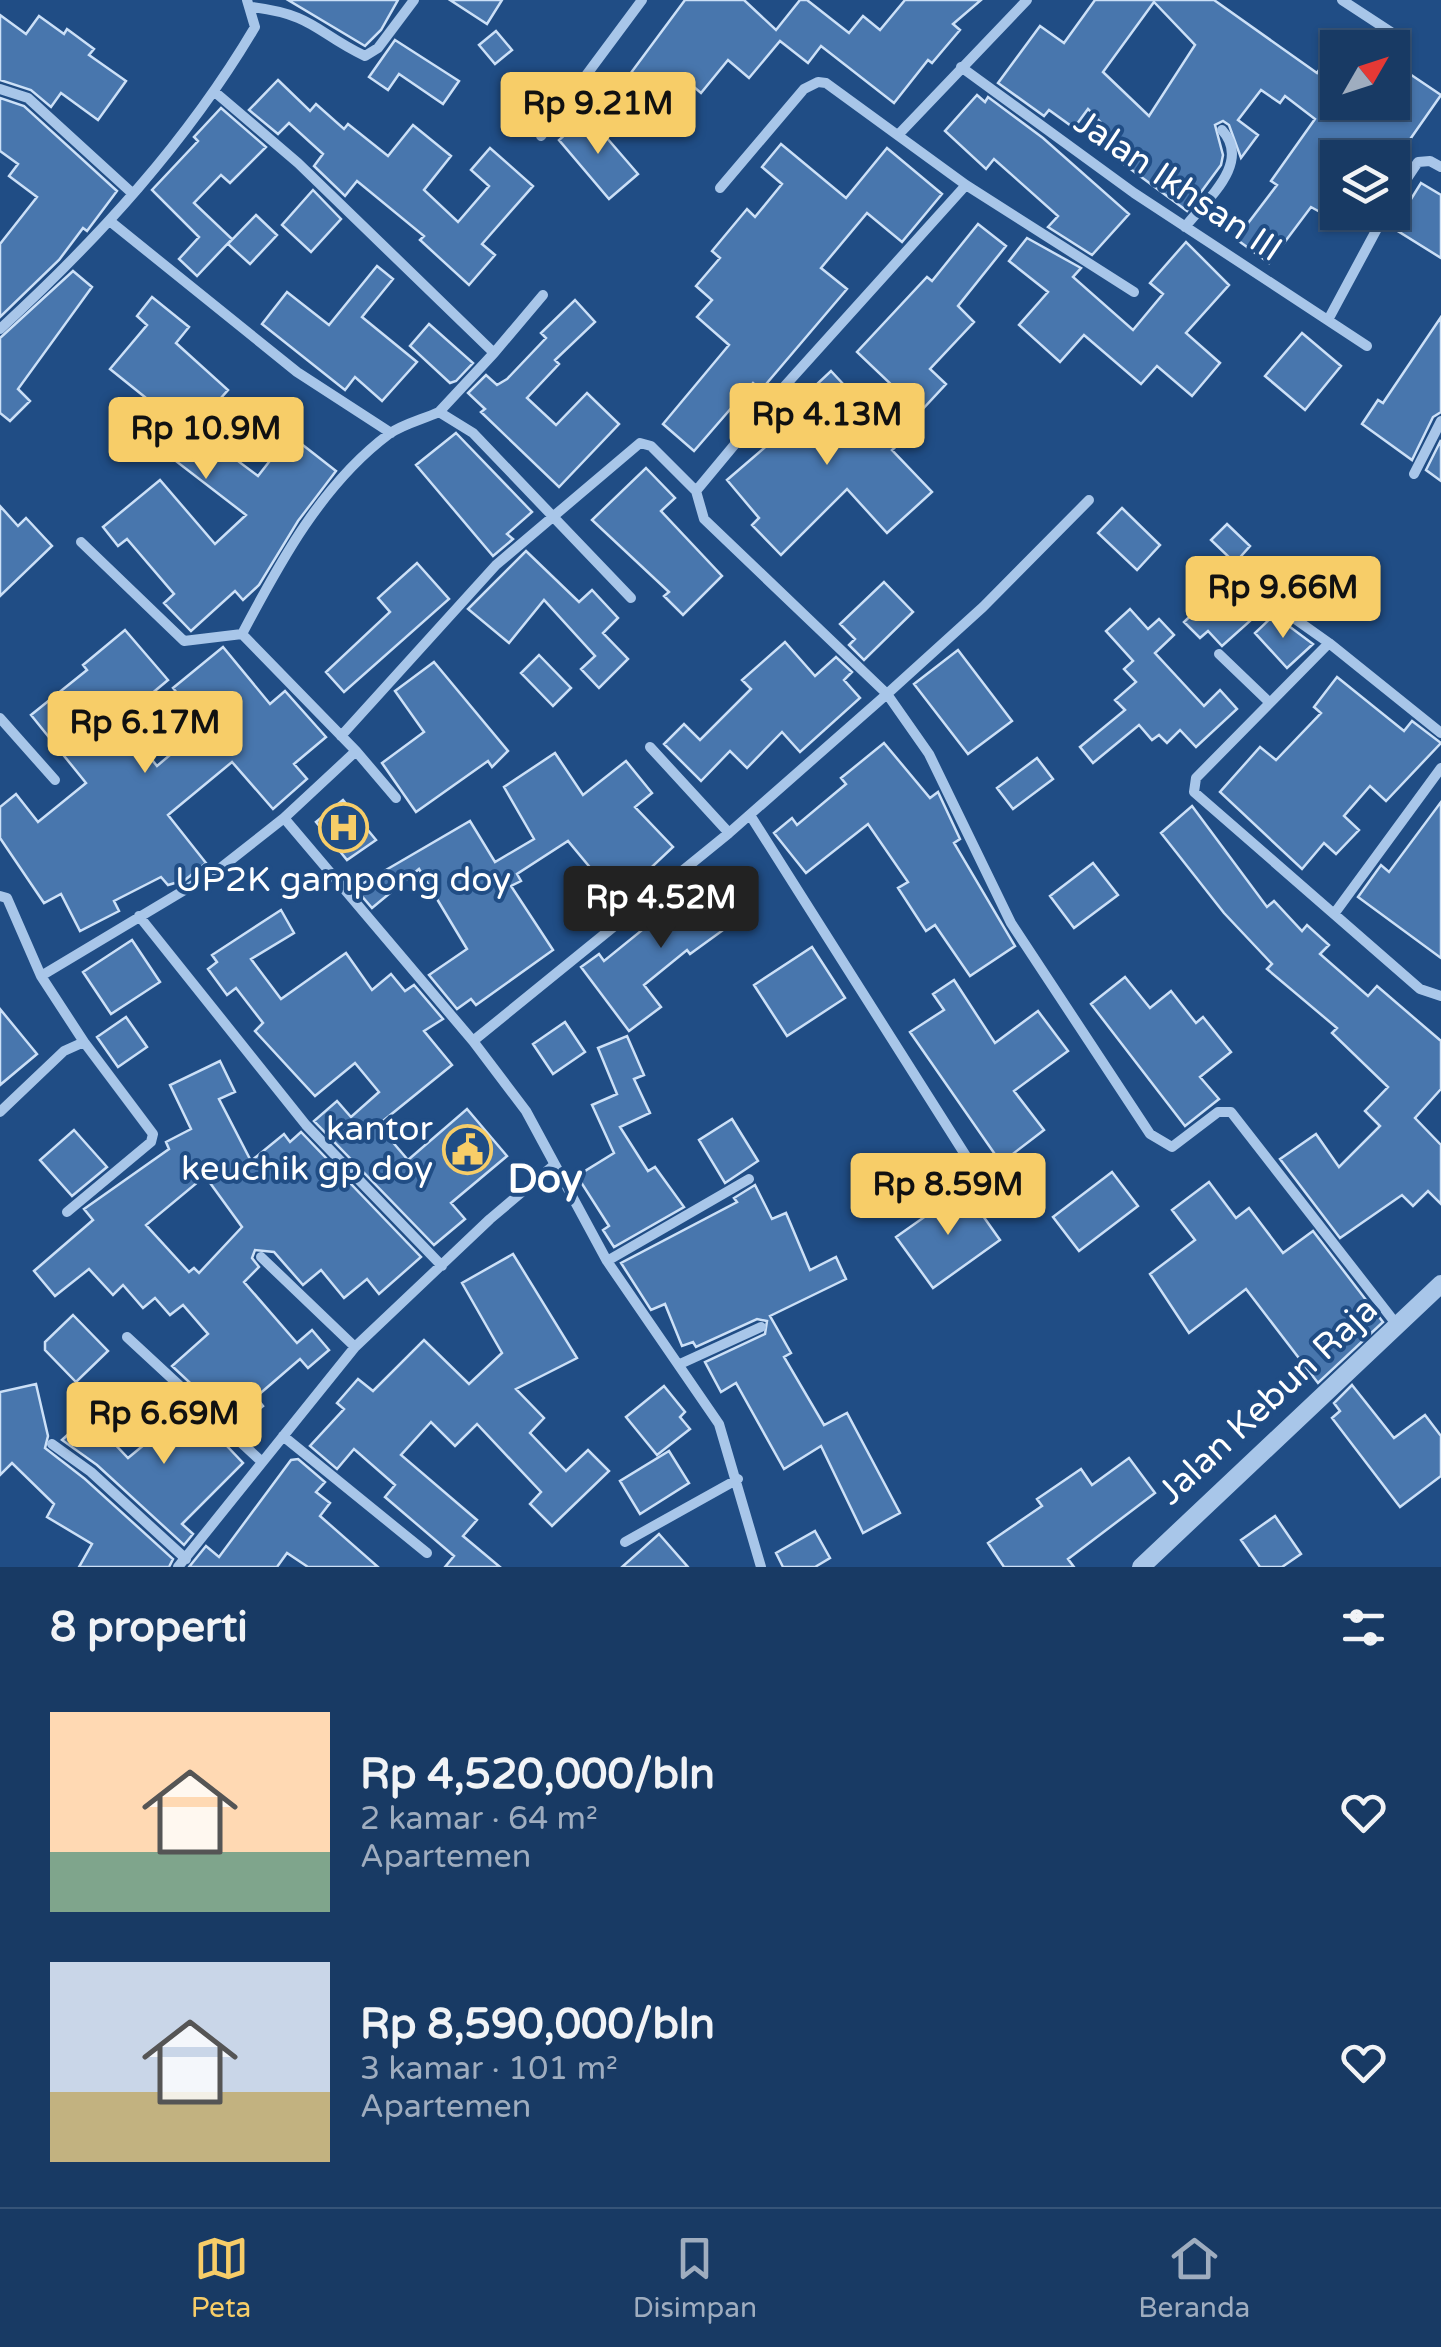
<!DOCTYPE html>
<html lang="id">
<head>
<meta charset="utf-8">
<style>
  body { margin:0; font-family:"Varela Round",sans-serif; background:#25456d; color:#f1f3f6; height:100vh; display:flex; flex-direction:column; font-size:38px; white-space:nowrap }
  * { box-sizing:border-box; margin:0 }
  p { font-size:32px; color:#9fadbf }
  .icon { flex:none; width:55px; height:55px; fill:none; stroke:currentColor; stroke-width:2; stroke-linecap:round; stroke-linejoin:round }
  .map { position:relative; height:1567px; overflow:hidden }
  .drawer { display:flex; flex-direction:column; background:#183a64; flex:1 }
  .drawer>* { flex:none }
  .needle { width:65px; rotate:51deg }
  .tools { position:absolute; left:1320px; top:30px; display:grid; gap:20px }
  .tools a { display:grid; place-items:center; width:90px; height:90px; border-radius:0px; background:#183a64; box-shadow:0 2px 8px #0004,0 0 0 2px #365478; font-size:50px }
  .price { position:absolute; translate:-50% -85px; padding:0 22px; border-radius:10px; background:#f7cd68; color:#111; font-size:32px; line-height:65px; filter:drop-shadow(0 2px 5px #0008) }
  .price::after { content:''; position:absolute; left:50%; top:60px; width:30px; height:22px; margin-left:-15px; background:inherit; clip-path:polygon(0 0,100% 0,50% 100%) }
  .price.active { background:#222; color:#fff }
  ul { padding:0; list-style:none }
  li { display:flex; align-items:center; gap:30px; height:250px; padding:0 50px }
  li span { display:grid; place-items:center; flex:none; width:280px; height:200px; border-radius:0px; color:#555 }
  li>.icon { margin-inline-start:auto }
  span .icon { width:120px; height:120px; fill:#fffc; stroke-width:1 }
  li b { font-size:42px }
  h2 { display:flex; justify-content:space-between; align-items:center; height:120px; padding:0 50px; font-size:42px }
  .menu { display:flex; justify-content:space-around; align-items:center; height:140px; border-top:2px solid #365478; background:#183a64; font-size:28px; color:#9fadbf }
  .menu a { display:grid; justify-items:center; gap:5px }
  .menu .active { color:#f7cd68 }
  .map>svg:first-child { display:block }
  .building { fill:#4876ad; stroke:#cce0f7; stroke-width:2.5; fill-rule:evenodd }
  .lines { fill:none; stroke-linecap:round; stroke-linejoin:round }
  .minor { stroke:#a8c6e9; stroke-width:10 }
  .tertiary { stroke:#a8c6e9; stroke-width:18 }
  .labels { text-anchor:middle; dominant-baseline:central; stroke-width:8; stroke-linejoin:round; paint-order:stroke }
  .street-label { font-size:35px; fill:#fff; stroke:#204d85 }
  .poi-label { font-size:35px; fill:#fff; stroke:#204d85 }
  .quarter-label { font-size:40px; font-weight:bold; fill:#fff; stroke:#204d85 }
</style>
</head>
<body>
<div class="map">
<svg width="1441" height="1567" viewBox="0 0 1441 1567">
  <rect width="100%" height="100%" fill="#204d85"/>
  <path class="building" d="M 288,0 L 398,0 L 381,30 L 365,46 Z
    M 450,0 L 502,0 L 487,24 Z
    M 685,0 L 744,0 L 776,30 L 800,0 L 807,0 L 849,33 L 863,16 L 880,30 L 905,0 L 981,0 L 953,24 L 960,30 L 932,63 L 928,60 L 894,103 L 821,46 L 808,63 L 780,41 L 749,78 L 728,60 L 701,93 L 694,87 L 659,129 L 616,93 Z
    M 1095,0 L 1214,0 L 1317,73 L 1338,42 L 1338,102 L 1392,102 L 1392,62 L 1441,95 L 1397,158 L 1338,158 L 1338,222 L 1311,207 L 1269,263 L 1236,239 L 1277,185 L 1271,181 L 1315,119 L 1285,96 L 1280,103 L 1261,90 L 1238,120 L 1258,135 L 1241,158 L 1229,125 L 1223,121 L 1215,125 L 1223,155 L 1221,165 L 1187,211 L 1117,159 L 1125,148 L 1088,109 L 1074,128 L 1049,110 L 1044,116 L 998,83 L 1040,26 L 1064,43 ZM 1154,2 L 1195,45 L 1149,116 L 1103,72 Z
    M 0,15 L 26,34 L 39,16 L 64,34 L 67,29 L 94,49 L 89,55 L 126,81 L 98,120 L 61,93 L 51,107 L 31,90 L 0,80 Z
    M 496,31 L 512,50 L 495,64 L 479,45 Z
    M 395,40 L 459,81 L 443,104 L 399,74 L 388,90 L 369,77 Z
    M 278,80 L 310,111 L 316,104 L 344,129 L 348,124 L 388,156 L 413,125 L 451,156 L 424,190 L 458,222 L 489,186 L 471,170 L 490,148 L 533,186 L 482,244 L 495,255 L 469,285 L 420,240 L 424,236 L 357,181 L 345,196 L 314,166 L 323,154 L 289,123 L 278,134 L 249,110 Z
    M 977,95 L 985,102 L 988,97 L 1043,138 L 1129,214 L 1092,255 L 1048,227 L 1058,216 L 994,159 L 986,169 L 945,131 Z
    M 0,98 L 24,106 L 117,191 L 87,231 L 83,228 L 59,260 L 0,317 L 0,244 L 37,197 L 9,176 L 18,164 L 0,151 Z
    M 221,108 L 266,147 L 230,183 L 221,175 L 194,203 L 232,239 L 197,276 L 179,259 L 199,237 L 152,190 L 198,141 L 194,137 Z
    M 587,115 L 638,174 L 609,199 L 559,140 Z
    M 781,144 L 846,198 L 887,148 L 942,194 L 902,242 L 867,213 L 821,268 L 847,289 L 761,390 L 753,383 L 694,451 L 663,424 L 729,345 L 697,317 L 712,300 L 696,286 L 720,258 L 712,251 L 747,209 L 755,217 L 782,184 L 762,167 Z
    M 1421,183 L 1441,195 L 1441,258 L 1393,228 Z
    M 313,190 L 341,219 L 311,252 L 282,225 Z
    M 256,215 L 277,235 L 250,264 L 228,244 Z
    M 978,224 L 1006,246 L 958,306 L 974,322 L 930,369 L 946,384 L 920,412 L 857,352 L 927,277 L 932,281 Z
    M 1027,238 L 1081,268 L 1073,277 L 1133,330 L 1163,294 L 1150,283 L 1186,242 L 1229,285 L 1186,333 L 1220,363 L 1192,396 L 1157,366 L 1141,384 L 1084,335 L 1060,362 L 1019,325 L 1048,292 L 1009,261 Z
    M 377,266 L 393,279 L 362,317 L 417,362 L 382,401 L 355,377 L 345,390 L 262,324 L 287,292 L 329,325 Z
    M 73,271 L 92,287 L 18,389 L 30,401 L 10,421 L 0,413 L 0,338 Z
    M 152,297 L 189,327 L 176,343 L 228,390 L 194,428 L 258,476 L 290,435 L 336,471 L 298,521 L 259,585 L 243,600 L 235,591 L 191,631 L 164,603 L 174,594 L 127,539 L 118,546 L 103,527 L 160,480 L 215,544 L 246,515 L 146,438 L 165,421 L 153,410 L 156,406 L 110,369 L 147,325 L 137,316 Z
    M 575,300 L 595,322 L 555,360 L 559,364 L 527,398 L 556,425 L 587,393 L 619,424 L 559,487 L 481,412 L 485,409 L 468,393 L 486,375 L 497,385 L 507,379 L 546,338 L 541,333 Z
    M 1441,317 L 1441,412 L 1433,417 L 1412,460 L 1362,424 L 1378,400 L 1383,403 Z
    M 429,324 L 473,363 L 456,381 L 450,383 L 410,346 Z
    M 1302,333 L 1341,366 L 1305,410 L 1265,376 Z
    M 831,371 L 899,444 L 892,450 L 932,492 L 887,533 L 847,489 L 781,555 L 752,525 L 759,518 L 727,480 L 792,424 L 784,415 Z
    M 456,433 L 532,512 L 507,534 L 513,539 L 493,556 L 416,465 Z
    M 1441,440 L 1441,481 L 1426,470 Z
    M 646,468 L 675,498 L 661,511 L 722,576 L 683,615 L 664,596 L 669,592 L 592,520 Z
    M 0,506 L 18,526 L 26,518 L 52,546 L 0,596 Z
    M 1122,508 L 1160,545 L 1137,570 L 1098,533 Z
    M 1227,524 L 1250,546 L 1235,563 L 1211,540 Z
    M 526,551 L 579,602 L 592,590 L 618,618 L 603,633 L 628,659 L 599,688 L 581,669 L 595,656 L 544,600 L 509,643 L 468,609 Z
    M 417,563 L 449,599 L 344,692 L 326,672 L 390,612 L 378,598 Z
    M 884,582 L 913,612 L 864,660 L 849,645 L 855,639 L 840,624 Z
    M 1236,585 L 1260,612 L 1222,646 L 1208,631 L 1200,638 L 1184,622 L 1206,601 L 1212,607 Z
    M 1130,609 L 1148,629 L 1159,619 L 1174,635 L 1155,653 L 1204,706 L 1220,690 L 1237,709 L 1196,747 L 1180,730 L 1167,743 L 1159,735 L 1152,740 L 1139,725 L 1093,763 L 1080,747 L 1125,710 L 1115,700 L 1136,682 L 1124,669 L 1133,661 L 1106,631 Z
    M 1274,615 L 1313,644 L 1287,668 L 1255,633 Z
    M 125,630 L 168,680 L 120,720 L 157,766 L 204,726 L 173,688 L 223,647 L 270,704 L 285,691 L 326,737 L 294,764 L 307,779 L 273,809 L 232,762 L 168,815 L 206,863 L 185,880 L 168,885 L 161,877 L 114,901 L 119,911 L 80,931 L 61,894 L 44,903 L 0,838 L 0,807 L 16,794 L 38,822 L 86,783 L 31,715 L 87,670 L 83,665 Z
    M 785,642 L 815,676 L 836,657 L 852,672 L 844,680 L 860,698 L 800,752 L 782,732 L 747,768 L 730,751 L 701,781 L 664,744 L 684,724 L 700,740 L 751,689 L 742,680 Z
    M 958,650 L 1012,721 L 968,754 L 914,684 Z
    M 539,655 L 571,688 L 553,706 L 521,673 Z
    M 434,662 L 508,751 L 492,767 L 488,761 L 416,812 L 382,763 L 424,732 L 395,691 Z
    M 1337,677 L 1404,731 L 1412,721 L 1441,743 L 1386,801 L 1370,786 L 1344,816 L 1359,830 L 1336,854 L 1324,843 L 1302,869 L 1220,792 L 1260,747 L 1276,760 L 1321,713 L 1314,707 Z
    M 884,743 L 930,798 L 938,792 L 960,839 L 954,843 L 1015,946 L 970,976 L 935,925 L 926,931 L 898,888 L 908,882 L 868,824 L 806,873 L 774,833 L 792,818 L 797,825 L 846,784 L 841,778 Z
    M 555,753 L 583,795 L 626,761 L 652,793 L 635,807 L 673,847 L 617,900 L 568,841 L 517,874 L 521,881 L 511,886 L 553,950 L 476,1005 L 471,999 L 457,1009 L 429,975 L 467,949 L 419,869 L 372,908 L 355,888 L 470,821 L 495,862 L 534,839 L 504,787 Z
    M 1037,758 L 1053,779 L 1013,809 L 997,788 Z
    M 343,800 L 376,840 L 347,860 L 316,822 Z
    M 1441,802 L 1441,958 L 1358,897 L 1381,865 L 1389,872 Z
    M 1192,806 L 1267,907 L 1274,901 L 1302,931 L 1307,925 L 1329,945 L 1320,954 L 1368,996 L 1377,986 L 1441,1041 L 1441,1089 L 1415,1118 L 1441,1145 L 1441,1204 L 1428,1191 L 1413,1206 L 1402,1195 L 1340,1238 L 1280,1159 L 1316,1134 L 1339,1167 L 1380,1126 L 1365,1111 L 1388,1087 L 1332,1033 L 1337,1028 L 1267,969 L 1272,964 L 1224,913 L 1161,833 Z
    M 1093,863 L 1118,895 L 1074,928 L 1050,896 Z
    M 732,881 L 752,909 L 690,954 L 687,950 L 644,985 L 661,1007 L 629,1031 L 581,967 L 599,954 L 604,961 L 690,891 L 698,904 Z
    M 281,910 L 294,933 L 251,959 L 281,999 L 346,953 L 372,990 L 391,974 L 405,991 L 414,985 L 443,1019 L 424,1031 L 452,1065 L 378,1125 L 408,1160 L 467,1109 L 507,1156 L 451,1203 L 465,1219 L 434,1245 L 314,1121 L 337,1101 L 351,1117 L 379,1092 L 355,1063 L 315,1096 L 255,1031 L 263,1023 L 236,988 L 227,995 L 208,969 L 217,962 L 212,955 Z
    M 132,940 L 160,982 L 111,1014 L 83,972 Z
    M 812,947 L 845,998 L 787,1036 L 754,985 Z
    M 1125,977 L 1150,1008 L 1171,991 L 1196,1023 L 1203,1017 L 1231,1052 L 1200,1077 L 1219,1099 L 1185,1126 L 1091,1004 Z
    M 954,980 L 995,1043 L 1038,1011 L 1068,1051 L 1014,1091 L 1044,1130 L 1001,1163 L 910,1032 L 944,1010 L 933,994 Z
    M 0,1009 L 37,1054 L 0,1085 Z
    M 126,1017 L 147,1047 L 118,1067 L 97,1037 Z
    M 565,1022 L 585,1052 L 553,1074 L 533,1044 Z
    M 627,1036 L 644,1075 L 634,1079 L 650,1113 L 620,1127 L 648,1171 L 655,1167 L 684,1207 L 614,1247 L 603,1230 L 609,1226 L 577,1176 L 614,1153 L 592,1105 L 617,1094 L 598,1048 Z
    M 220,1061 L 235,1092 L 219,1099 L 251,1161 L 284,1134 L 290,1142 L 301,1132 L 421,1257 L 379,1294 L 367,1279 L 344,1298 L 321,1270 L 303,1285 L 274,1252 L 255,1250 L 252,1258 L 259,1267 L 244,1282 L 297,1343 L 312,1330 L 329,1350 L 308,1368 L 300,1359 L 256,1397 L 263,1406 L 237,1427 L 172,1366 L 208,1334 L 183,1305 L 170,1315 L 155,1298 L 143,1308 L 123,1285 L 113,1295 L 89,1269 L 55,1296 L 34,1271 L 93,1220 L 84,1209 L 169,1149 L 166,1142 L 191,1129 L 170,1085 ZM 205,1176 L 242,1227 L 199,1273 L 194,1268 L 189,1272 L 146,1225 Z
    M 732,1119 L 758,1161 L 725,1183 L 699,1140 Z
    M 74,1130 L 107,1167 L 72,1196 L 40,1160 Z
    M 1112,1172 L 1138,1206 L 1079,1251 L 1053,1217 Z
    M 1209,1182 L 1236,1218 L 1249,1208 L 1283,1253 L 1313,1231 L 1383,1322 L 1318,1383 L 1246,1289 L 1189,1333 L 1150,1274 L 1195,1240 L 1172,1210 Z
    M 755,1185 L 772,1219 L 786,1213 L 810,1270 L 836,1257 L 846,1279 L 770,1316 L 791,1353 L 784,1357 L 824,1425 L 847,1413 L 900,1513 L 863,1533 L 821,1446 L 784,1469 L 736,1383 L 721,1392 L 705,1362 L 765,1334 L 767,1321 L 757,1319 L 696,1347 L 693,1342 L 682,1346 L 665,1304 L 651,1310 L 621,1263 L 737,1202 L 734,1198 Z
    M 964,1189 L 1000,1240 L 933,1288 L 896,1237 Z
    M 513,1254 L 577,1358 L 516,1389 L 544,1418 L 530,1433 L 566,1471 L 588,1450 L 609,1471 L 552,1526 L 530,1504 L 541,1492 L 477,1424 L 455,1446 L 431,1422 L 401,1455 L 477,1520 L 463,1536 L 500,1567 L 445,1567 L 454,1556 L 385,1497 L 395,1485 L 354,1449 L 337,1469 L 310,1446 L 344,1409 L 337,1403 L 358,1379 L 373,1391 L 424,1340 L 469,1384 L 502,1353 L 462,1283 Z
    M 73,1315 L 108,1351 L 76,1382 L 45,1350 L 45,1342 Z
    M 36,1384 L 48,1436 L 45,1448 L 85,1479 L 173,1559 L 169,1567 L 79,1567 L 92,1544 L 47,1517 L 54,1504 L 12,1463 L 0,1475 L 0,1392 Z
    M 1352,1385 L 1394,1438 L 1425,1415 L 1441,1436 L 1441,1476 L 1400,1507 L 1332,1418 L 1340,1411 L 1334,1403 Z
    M 664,1386 L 685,1412 L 680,1417 L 690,1429 L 657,1455 L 626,1417 Z
    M 190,1407 L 243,1463 L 182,1524 L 193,1534 L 184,1545 L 97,1465 L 62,1440 L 88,1416 L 128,1458 Z
    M 669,1451 L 689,1483 L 640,1514 L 620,1481 Z
    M 1129,1458 L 1155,1493 L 1068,1559 L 1074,1567 L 1004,1567 L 988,1543 L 1042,1506 L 1037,1499 L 1081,1469 L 1092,1485 Z
    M 298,1459 L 325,1482 L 316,1492 L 330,1503 L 320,1516 L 378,1567 L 308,1567 L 287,1553 L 277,1567 L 189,1567 L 206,1546 L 219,1557 L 291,1460 Z
    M 1275,1516 L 1301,1554 L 1282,1567 L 1260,1567 L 1241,1540 Z
    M 815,1531 L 830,1558 L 815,1567 L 783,1567 L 776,1553 Z
    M 659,1534 L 688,1567 L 622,1567 Z"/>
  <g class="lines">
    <path class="minor" d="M 1342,0 L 1400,38
      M 252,7 C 315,15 315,32 365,56 L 378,48 L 414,0
      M 961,67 L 1134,193 L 1367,346
      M 0,89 L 28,98 L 132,193
      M 216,93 L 298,163 L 494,353 L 439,412
      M 899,134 L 1027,0
      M 541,136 L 642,0
      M 720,188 L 804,89 L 818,82 L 826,83 L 966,185 L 1134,292
      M 1392,201 L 1418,162 L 1430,161 L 1441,167
      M 111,222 L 297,372 L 391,433
      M 1185,227 C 1207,199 1252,163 1222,130
      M 1328,320 L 1386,212
      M 0,329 C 98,239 187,142 255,27 L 247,0
      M 494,353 L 543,295
      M 1414,474 L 1441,421
      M 1089,500 L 983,607 L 887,694 L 929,754 L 1011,923 L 1150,1134 L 1172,1147 L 1218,1112 L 1231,1112 L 1397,1325
      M 81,542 L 184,641 L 242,634
      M 1246,584 L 1329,643 L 1441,733
      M 631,598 L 473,433 L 439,412 C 424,419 403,424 389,434 C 322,484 280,562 242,634 L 356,751 L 284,818 L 473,1041 L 526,1111 L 607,1261 L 719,1424 L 761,1567
      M 1329,643 L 1196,778 L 1194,792 L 1420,989 L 1441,996
      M 1219,654 L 1268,701
      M 0,718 L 55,780
      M 341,736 L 496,565 L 640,443 L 651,446 L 696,491
      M 650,747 L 729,833
      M 356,751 L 396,798
      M 750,815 L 978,1175
      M 0,896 L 7,898 L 41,976 L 218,870 L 284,818
      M 1334,914 L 1441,768
      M 139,916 L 306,1125 L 442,1266
      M 473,1041 L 729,833 L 887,694 L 704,519 L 696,491 L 765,408 L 966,185
      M 0,1112 L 64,1051 L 84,1042 L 41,976
      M 67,1212 L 151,1142 L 153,1134 L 84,1042
      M 261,1257 L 355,1347
      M 607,1261 L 749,1179
      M 127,1337 L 261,1461
      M 680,1364 L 761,1327
      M 283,1436 L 427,1553
      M 52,1444 L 91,1472 L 186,1559
      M 625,1542 L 738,1479
      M 178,1567 L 355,1347 L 490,1219 L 554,1165"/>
    <path class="tertiary" d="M 1141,1567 L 1441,1284"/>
  </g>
  <defs>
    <symbol id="hospital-ring" viewBox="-11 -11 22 22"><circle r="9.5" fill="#204d85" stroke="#f7cd68" stroke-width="1.5"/><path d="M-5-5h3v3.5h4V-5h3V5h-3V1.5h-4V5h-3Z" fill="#f7cd68"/></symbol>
    <symbol id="civic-ring" viewBox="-11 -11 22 22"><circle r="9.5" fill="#204d85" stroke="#f7cd68" stroke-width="1.5"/><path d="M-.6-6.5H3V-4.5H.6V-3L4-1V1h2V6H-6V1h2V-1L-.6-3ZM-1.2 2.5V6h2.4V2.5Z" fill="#f7cd68"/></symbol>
  </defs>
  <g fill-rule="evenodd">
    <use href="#hospital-ring" x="316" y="800" width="55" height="55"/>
    <use href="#civic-ring" x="440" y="1122" width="55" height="55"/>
  </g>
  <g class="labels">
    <g class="street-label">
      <text transform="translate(1178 186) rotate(34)">Jalan Ikhsan III</text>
      <text transform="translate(1268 1401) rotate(-43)">Jalan Kebun Raja</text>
    </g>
    <g class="poi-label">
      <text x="343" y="880">UP2K gampong doy</text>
      <text x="433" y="1129" text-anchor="end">kantor<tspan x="433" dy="40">keuchik gp doy</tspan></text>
    </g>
    <g class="quarter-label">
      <text x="545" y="1179">Doy</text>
    </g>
  </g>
</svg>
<div class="tools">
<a><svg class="needle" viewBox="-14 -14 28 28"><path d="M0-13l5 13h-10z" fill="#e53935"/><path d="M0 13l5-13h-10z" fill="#9fadbf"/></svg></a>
<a><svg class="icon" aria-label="layers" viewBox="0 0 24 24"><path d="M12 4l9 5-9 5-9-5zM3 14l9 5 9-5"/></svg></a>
</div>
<b class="price" style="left:598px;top:157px">Rp 9.21M</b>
<b class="price" style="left:827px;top:468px">Rp 4.13M</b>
<b class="price" style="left:206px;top:482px">Rp 10.9M</b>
<b class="price" style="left:1283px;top:641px">Rp 9.66M</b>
<b class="price" style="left:145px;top:776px">Rp 6.17M</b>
<b class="price active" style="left:661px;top:951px">Rp 4.52M</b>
<b class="price" style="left:948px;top:1238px">Rp 8.59M</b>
<b class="price" style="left:164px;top:1467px">Rp 6.69M</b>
</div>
<section class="drawer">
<h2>8 properti<svg class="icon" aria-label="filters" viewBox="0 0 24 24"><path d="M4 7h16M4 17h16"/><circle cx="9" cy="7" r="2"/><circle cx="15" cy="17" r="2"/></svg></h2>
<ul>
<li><span style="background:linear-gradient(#ffd9b3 70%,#7fa58c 0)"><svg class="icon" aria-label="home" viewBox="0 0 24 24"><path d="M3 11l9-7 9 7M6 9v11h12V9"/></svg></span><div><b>Rp 4,520,000/bln</b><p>2 kamar · 64 m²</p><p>Apartemen</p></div><svg class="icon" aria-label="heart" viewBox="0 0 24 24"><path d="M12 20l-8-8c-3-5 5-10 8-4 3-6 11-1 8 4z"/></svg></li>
<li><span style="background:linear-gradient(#c9d6e8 65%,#c2b280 0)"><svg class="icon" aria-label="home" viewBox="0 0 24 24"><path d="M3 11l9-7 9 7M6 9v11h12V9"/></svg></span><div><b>Rp 8,590,000/bln</b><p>3 kamar · 101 m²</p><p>Apartemen</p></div><svg class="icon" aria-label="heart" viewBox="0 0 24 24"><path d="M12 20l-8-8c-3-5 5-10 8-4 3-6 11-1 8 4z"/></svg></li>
</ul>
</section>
<nav class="menu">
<a class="active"><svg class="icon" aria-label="map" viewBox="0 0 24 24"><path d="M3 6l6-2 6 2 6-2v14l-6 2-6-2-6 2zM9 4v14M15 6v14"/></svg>Peta</a>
<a><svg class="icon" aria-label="saved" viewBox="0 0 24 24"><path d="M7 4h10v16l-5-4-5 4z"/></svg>Disimpan</a>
<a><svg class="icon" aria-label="home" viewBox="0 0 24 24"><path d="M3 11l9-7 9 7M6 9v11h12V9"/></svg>Beranda</a>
</nav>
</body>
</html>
